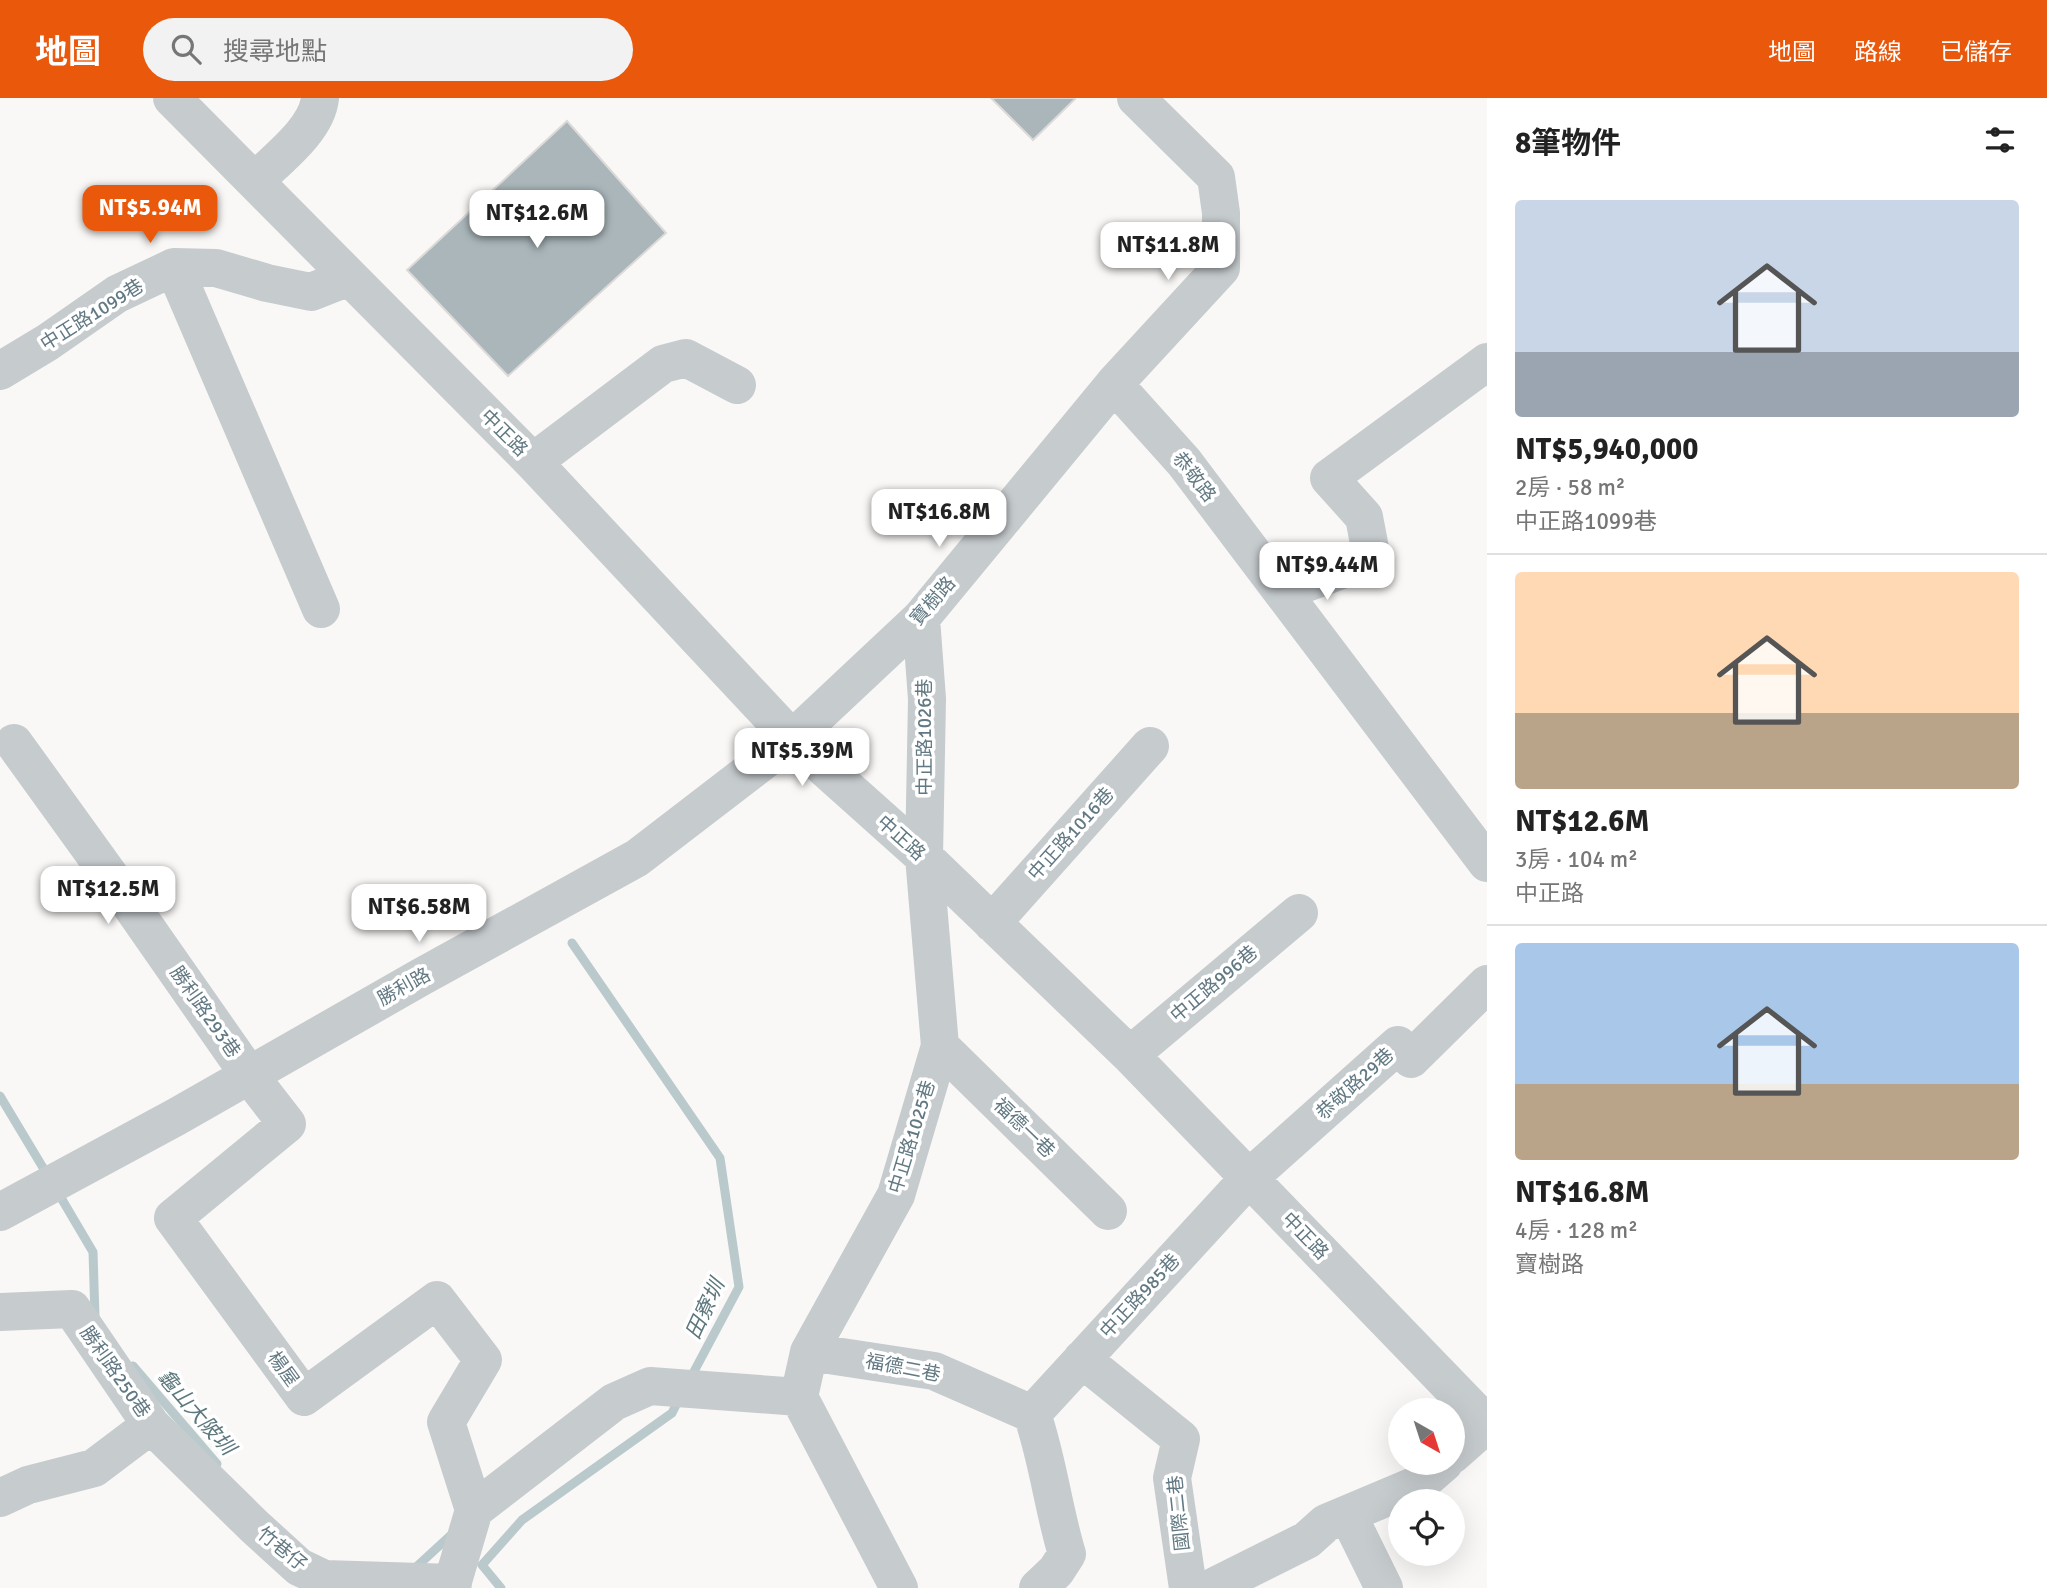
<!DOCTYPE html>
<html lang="zh-TW">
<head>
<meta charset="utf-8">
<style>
  body { margin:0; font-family:Signika,"Noto Sans TC",sans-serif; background:#f2f2f2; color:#222; height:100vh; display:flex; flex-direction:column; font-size:26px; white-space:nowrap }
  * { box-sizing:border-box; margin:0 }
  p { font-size:23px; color:#767676 }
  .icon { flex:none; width:38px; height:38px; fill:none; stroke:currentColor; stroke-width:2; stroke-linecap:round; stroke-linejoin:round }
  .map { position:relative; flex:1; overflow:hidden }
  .sheet { display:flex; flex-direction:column; background:#fff; width:560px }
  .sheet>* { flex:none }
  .needle { width:46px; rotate:141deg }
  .fabs { position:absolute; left:1388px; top:1300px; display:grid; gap:14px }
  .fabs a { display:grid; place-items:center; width:77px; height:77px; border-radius:50%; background:#fff; box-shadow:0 7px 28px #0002; font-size:35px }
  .price { position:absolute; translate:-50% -60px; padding:0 16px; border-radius:14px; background:#fff; color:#222; font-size:23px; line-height:46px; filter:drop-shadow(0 2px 4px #0008) }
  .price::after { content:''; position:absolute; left:50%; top:42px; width:21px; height:16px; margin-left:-10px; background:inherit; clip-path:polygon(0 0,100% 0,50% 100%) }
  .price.on { background:#ea580c; color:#fff }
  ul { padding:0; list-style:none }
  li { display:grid; align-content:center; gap:14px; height:371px; padding:0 28px }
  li+li { border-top:2px solid #e0e0e0 }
  li span { display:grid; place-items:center; height:217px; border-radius:7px; color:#555 }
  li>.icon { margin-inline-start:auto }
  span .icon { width:126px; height:126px; fill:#fffc; stroke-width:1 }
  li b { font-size:30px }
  h2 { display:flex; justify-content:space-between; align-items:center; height:84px; padding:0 28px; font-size:30px }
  header { display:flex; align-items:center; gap:42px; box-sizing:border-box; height:98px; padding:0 35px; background:#ea580c; color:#fff }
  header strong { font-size:33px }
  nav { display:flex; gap:38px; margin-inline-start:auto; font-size:24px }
  .search { width:490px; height:63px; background:#f2f2f2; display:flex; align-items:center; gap:18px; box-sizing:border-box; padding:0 24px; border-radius:38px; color:#767676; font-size:26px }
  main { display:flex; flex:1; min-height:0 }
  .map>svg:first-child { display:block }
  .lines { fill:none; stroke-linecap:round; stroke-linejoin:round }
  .stream { stroke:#bacacc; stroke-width:9 }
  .building { fill:#aab6ba; stroke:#dbdad8; stroke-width:2 }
  .minor { stroke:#c6cbce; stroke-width:38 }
  .labels { text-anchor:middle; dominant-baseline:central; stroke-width:7; stroke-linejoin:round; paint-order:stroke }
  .street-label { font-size:19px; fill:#627983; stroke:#fff }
  .water-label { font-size:21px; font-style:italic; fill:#5d787d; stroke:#fff }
</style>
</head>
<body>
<header>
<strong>地圖</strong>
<div class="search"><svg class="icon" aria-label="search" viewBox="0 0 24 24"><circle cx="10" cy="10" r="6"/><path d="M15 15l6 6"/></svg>搜尋地點</div>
<nav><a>地圖</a><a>路線</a><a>已儲存</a></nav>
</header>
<main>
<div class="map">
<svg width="1487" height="1490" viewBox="0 0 1487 1490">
  <rect width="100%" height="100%" fill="#f9f8f6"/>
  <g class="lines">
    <path class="stream" d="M 572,845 L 720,1060 L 739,1189 L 690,1281
      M 0,998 L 48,1078
      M 57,1093 L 93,1154 L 95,1219
      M 133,1268 L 217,1366
      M 414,1471 L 451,1437 L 452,1439
      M 501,1490 L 482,1467 L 522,1422 L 672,1315 L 680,1299"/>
  </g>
  <path class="building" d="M 991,0 L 1074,0 L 1075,1 L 1033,42 Z
    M 567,23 L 666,135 L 508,278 L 407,172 Z"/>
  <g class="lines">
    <path class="minor" d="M 172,0 L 533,364 L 792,641 L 924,759 L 1130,957 L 1487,1326 L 1452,1357
      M 255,83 C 276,62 317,32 320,0
      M 174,169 L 321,511
      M 0,273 L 48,244 L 117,196 L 174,169 L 216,170 L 267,185 L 311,194 L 349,179
      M 1114,286 L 1184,364 L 1487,765
      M 533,364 L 663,266 L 686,260 L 737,287
      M 1282,494 L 1372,461 L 1364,419 L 1329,380 L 1487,264
      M 14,645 L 120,792 L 249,977 L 287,1026 L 173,1120 L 304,1299 L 437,1202 L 483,1262 L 446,1324 L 474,1412
      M 992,825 L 1150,648
      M 940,948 L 1108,1113
      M 1130,957 L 1299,815
      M 0,1114 L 176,1019 L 421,879 L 637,760 L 792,641 L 921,520 L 1114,286 L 1221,170 L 1221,115 L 1216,79 L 1136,0
      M 0,1214 L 72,1211 L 151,1327 L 254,1428 L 299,1469 L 324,1481 L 453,1485
      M 809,1254 L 934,1273 L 1032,1316
      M 1082,1261 L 1181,1341 L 1172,1380 L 1188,1490
      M 799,1299 L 809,1254 L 896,1097 L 940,948 L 924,759 L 927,601 L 921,520
      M 799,1299 L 899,1490
      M 1032,1316 L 1249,1080 L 1398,947 L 1411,961 L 1487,886
      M 1032,1316 C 1048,1362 1053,1410 1067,1456 L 1056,1473 L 1038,1490
      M 0,1400 L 28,1387 L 94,1370 L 151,1327
      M 1348,1417 L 1384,1490
      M 451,1490 L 474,1412 L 614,1304 L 650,1288 L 799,1299
      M 1211,1490 L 1307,1442 L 1326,1425 L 1421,1385 L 1444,1365"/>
  </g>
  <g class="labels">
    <g class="street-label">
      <text transform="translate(92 217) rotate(-32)">中正路1099巷</text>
      <text transform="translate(504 335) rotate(45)">中正路</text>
      <text transform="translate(1194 379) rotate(52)">恭敬路</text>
      <text transform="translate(933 503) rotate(-49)">寶樹路</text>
      <text transform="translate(925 639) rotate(-90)">中正路1026巷</text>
      <text transform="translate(1071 736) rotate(-48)">中正路1016巷</text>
      <text transform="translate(901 740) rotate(42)">中正路</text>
      <text transform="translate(1214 886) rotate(-40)">中正路996巷</text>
      <text transform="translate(404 889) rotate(-29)">勝利路</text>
      <text transform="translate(205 914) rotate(55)">勝利路293巷</text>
      <text transform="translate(1355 986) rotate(-42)">恭敬路29巷</text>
      <text transform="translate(1024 1030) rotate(44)">福德一巷</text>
      <text transform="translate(912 1039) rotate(-73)">中正路1025巷</text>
      <text transform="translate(1305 1138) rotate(46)">中正路</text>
      <text transform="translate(1140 1198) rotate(-47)">中正路985巷</text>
      <text transform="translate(903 1270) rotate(11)">福德二巷</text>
      <text transform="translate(283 1271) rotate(54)">楊屋</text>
      <text transform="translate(115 1274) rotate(55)">勝利路250巷</text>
      <text transform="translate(1179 1415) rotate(-96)">國際二巷</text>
      <text transform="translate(282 1451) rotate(39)">竹巷仔</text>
    </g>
    <g class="water-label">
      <text transform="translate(705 1211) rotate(-65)">田寮圳</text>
      <text transform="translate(196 1314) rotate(49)">龜山大陂圳</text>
    </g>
  </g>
</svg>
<div class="fabs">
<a><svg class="needle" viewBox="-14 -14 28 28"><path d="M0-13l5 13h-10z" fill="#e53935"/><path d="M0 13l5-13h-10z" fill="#767676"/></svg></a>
<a><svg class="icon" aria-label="locate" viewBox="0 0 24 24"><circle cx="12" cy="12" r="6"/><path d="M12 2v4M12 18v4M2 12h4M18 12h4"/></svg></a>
</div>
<b class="price on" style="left:150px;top:147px">NT$5.94M</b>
<b class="price" style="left:537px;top:152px">NT$12.6M</b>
<b class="price" style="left:1168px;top:184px">NT$11.8M</b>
<b class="price" style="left:939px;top:451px">NT$16.8M</b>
<b class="price" style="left:1327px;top:504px">NT$9.44M</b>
<b class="price" style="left:802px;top:690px">NT$5.39M</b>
<b class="price" style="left:108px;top:828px">NT$12.5M</b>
<b class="price" style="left:419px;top:846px">NT$6.58M</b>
</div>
<section class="sheet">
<h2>8筆物件<svg class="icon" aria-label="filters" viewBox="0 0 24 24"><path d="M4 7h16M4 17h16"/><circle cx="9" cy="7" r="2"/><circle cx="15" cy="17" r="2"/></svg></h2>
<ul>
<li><span style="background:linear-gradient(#c9d6e8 70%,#9aa5b1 0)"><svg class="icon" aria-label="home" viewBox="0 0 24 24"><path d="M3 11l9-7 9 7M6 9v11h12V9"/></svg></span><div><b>NT$5,940,000</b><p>2房 · 58 m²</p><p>中正路1099巷</p></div></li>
<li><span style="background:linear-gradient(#ffd9b3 65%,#b9a48a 0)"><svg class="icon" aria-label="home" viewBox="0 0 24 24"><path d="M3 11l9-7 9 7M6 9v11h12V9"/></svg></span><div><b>NT$12.6M</b><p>3房 · 104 m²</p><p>中正路</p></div></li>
<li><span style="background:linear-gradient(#a9c7e8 65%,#b9a48a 0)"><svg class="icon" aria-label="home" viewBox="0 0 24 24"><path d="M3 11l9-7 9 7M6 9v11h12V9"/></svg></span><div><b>NT$16.8M</b><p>4房 · 128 m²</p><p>寶樹路</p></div></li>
</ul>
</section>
</main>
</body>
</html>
